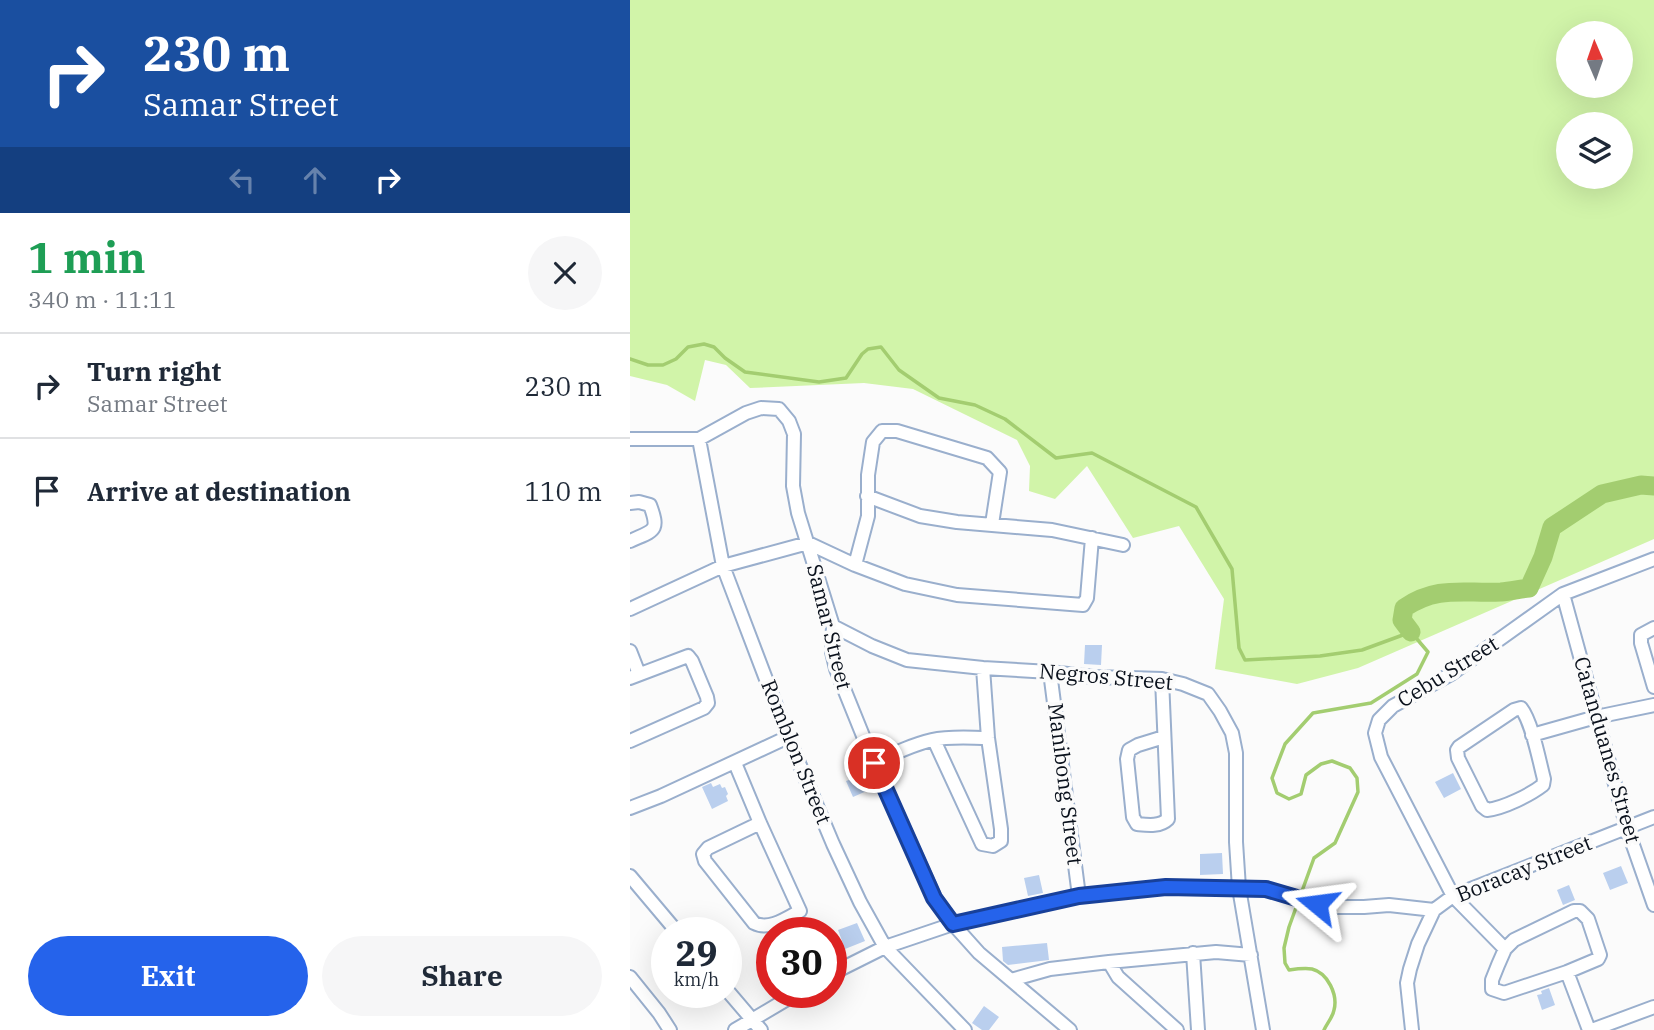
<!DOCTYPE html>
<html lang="en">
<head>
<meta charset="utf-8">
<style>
	:root { --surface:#fff; --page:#f6f6f7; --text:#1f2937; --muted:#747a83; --line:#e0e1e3; --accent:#2563eb }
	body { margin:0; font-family:"IBM Plex Serif",serif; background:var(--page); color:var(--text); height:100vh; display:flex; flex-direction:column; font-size:26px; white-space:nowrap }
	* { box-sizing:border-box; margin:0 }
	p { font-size:23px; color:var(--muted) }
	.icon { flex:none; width:38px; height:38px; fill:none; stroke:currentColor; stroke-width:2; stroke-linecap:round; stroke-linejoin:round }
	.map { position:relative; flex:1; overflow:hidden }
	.sheet { display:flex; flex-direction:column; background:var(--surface); width:630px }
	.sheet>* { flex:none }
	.hud { background:#1a4fa0; color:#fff; overflow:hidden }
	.needle { width:46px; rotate:358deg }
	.buttons { position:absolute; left:926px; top:21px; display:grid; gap:14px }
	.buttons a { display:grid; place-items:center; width:77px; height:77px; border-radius:50%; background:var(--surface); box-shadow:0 7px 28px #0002; font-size:35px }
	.speed { position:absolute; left:21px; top:917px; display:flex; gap:14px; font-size:35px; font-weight:700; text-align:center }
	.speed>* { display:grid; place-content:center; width:91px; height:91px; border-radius:50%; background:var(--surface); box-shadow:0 7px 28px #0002; line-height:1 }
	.speed small { font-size:18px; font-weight:400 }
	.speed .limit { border:10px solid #d22; background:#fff; color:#111 }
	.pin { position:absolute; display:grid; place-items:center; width:60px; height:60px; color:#fff; margin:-30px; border:4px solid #fff; border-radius:50%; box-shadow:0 2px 7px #0007 }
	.me { position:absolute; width:77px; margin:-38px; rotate:286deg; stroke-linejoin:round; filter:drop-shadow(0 0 5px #0008) }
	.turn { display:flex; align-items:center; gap:24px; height:147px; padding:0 28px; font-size:32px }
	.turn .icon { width:91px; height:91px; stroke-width:2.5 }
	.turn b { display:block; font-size:49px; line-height:60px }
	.lanes { display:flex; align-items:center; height:66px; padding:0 28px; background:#0003; justify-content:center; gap:35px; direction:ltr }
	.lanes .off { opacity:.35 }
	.round { display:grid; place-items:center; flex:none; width:74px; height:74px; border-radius:37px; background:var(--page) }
	.head { display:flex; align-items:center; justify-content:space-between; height:119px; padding:0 28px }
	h1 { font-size:42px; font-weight:800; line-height:52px; color:#1e9e55 }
	.primary-button { display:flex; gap:14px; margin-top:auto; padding:14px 28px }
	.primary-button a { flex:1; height:80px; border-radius:42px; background:var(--accent); color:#fff; font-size:28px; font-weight:800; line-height:80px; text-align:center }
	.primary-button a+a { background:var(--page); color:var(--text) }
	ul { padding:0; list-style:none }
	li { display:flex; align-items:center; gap:21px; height:105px; padding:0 28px; border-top:2px solid var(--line) }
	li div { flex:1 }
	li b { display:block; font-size:26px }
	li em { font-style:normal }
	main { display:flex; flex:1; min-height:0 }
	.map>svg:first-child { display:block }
</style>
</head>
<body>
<main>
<section class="sheet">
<div class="hud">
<div class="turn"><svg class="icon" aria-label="right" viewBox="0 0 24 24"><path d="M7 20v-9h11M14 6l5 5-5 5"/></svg><div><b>230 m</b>Samar Street</div></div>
<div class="lanes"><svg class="icon off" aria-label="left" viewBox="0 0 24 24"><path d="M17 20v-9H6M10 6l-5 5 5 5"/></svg><svg class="icon off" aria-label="ahead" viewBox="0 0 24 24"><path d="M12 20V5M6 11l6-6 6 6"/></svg><svg class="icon" aria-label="right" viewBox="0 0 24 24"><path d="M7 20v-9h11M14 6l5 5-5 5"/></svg></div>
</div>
<div class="head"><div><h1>1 min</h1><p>340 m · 11:11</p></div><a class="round"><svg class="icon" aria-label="close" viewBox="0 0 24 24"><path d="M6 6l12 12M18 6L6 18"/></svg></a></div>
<ul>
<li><svg class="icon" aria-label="right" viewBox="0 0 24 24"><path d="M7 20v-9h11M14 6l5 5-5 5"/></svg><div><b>Turn right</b><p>Samar Street</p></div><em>230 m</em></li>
<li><svg class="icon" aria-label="arrive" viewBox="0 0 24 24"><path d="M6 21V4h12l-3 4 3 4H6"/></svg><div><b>Arrive at destination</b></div><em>110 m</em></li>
</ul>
<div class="primary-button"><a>Exit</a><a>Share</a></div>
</section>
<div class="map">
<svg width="1024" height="1030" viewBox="0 0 1024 1030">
	<rect width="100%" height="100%" fill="#fbfbfb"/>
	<path fill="#d1f4a9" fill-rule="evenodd" d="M0,0h1024v539l-296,129 -61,16 -82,-15 9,-70 -45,-73 -46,12 -46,-72 -32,33 -26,-8 1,-25 -13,-26 -104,-51 -49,-6 -114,5 -24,-23 -21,-5 -10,41 -28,-16 -37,-9zM938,33h52v53h-52zM938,124h52v53h-52z"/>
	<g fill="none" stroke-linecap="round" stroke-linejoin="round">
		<path stroke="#a3cd70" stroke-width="3.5" d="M0,359l18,6h15l13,-6 12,-12 16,-3 10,3 11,11 20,14 74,10 27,-4 16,-24 6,-5 13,-2 18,23 40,28 36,7 30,14 51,39 36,-5 104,54 36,62 7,79 6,12 75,-4 42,-6 49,-18 17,20 -11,22 -46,29 -58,10 -28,31 -13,34 5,15 12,6 12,-5 5,-19 15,-11 11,-3 18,7 7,10 1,14 -23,51 -21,15 -25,69 -5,21 1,15 4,7c7,-1 16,-2 23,-1 16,4 26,26 22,41 -1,7 -7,13 -10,20"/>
		<path stroke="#a3cd70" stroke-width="19" d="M781,632l-9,-12 2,-12c34,-23 60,-14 97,-16 10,-1 19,-3 28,-4l14,-31 9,-30 50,-33 39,-9 13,1"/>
	</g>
	<path fill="#bacfee" d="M455,645h17l-1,20 -17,-1z
		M823,773l8,16 -17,9 -9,-16z
		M233,775l6,15 -16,7 -7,-16z
		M81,783l2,4 7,-3 2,4 3,-1 3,7 -2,2 2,5 -16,8 -10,-22z
		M592,853l1,21 -23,1v-21z
		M991,866l7,17 -18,7 -7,-17z
		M409,875l4,18 -15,3 -4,-18z
		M939,885l6,15 -12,5 -6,-15z
		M227,923l8,18 -20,8 -7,-19z
		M417,943l2,17 -41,5 -5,-4 -1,-14z
		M919,988l6,17 -13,5 -5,-15 5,-1 -1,-3z
		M354,1006l15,11 -10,13h-7l-10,-7z"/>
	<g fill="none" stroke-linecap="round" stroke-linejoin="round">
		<defs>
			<path id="minor" d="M0,439h69l47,-26 15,-5 18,1 10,12 5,13 -1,52 5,27 35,113 -1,26 4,17 38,94 61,135 18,26 26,29 91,77
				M69,439l24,127 65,171 45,107 27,58 25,45 80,83
				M237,496l53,20 37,6 95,8 71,15
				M0,503l9,-1 11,3c10,27 4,25 -20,36
				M225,565l13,-49v-41l5,-33 9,-11h15l90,27 13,14 -8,52
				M933,594l64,234 27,77
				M0,609l93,-43 85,-23 47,22 50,19 52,11 126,10 4,-7 5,-60
				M203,626l39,20 35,14 76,8 67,4 44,5 68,2 21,5 25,10 12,17 12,22 4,20v89l3,46 24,142
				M1024,628l-13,7v8l13,44
				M0,651l9,23
				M420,672l29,224
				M0,678l58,-22 4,5 15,36 1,6 -4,5 -74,33
				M532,679l6,140c-8,8 -21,6 -31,5l-4,-7 -6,-58 2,-9 9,-5 26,-8
				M891,708c11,14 18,52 23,71l-1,6c-13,10 -39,23 -56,25l-5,-4 -24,-48 -1,-8 2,-3 55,-37z
				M902,735l64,-18 58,-12
				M304,740l48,104 11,2 8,-5v-12l-13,-91 -5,-70
				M105,763l25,60 40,88c-13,7 -31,20 -46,12l-49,-62 -2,-7 5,-6 52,-25
				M244,763c19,-9 37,-18 58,-23 18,-4 38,-2 56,-2
				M0,808l31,-12 127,-59
				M0,876l48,57
				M944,911h6l8,8 12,36 -2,4 -31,13 -63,21 -12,-4v-9l6,-15 7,-16 9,-9z
				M875,949l-52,-53 -72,-139 -6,-24 4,-13 14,-14 58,-32 112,-80 91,-35
				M563,953l5,77
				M479,962l9,15 59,53
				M937,972l22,58
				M201,974l54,-27 68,-23 126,-28 86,-9 74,1 27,1 51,14 21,4h26l25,-2 45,5
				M0,977l29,36 11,17
				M381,980l39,-11 59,-7 107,-10 35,3
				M96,989l35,41
				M105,1030l64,-38
				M782,1030l-5,-47 3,-14 8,-25 16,-34 19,-14 201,-79
				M962,1030l62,-23"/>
		</defs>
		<use href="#minor" stroke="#9aafcd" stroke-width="16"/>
		<use href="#minor" stroke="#fff" stroke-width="12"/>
	</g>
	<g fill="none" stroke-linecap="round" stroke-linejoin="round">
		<defs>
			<path id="route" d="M244,763l60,135 19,26 126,-28 87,-9 100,2 51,15"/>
		</defs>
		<use href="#route" stroke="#184099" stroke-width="18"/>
		<use href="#route" stroke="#2563eb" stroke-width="12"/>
	</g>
	<g text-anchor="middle" stroke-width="7" stroke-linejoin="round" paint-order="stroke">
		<g font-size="21" fill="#0a111c" stroke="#fbfbfb">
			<text transform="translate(199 627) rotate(76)" y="7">Samar Street</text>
			<text transform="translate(818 672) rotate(-32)" y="7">Cebu Street</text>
			<text transform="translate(476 677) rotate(5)" y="7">Negros Street</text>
			<text transform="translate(977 750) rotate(74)" y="7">Catanduanes Street</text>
			<text transform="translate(166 752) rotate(68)" y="7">Romblon Street</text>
			<text transform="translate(435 784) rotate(83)" y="7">Manibong Street</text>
			<text transform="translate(894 869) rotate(-22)" y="7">Boracay Street</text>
		</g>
	</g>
</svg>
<div class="buttons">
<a><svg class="needle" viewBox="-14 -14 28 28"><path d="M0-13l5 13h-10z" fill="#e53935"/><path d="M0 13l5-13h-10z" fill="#747a83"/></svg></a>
<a><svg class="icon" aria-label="layers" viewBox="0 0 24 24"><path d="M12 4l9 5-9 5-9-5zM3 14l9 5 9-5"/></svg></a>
</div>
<div class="speed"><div>29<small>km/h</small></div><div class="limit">30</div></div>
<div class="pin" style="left:244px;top:763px;background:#d93025"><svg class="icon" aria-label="arrive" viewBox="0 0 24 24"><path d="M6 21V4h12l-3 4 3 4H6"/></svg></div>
<svg class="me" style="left:687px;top:904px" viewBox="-20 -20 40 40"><path d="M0-17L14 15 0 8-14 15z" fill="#2563eb" stroke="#fff" stroke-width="4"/></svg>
</div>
</main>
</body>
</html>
